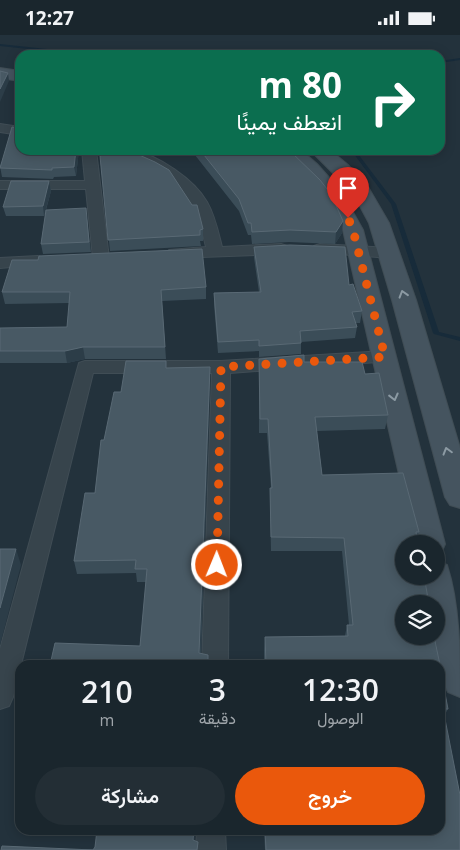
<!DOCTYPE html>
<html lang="ar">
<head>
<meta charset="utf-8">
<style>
	:root { --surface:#1a262d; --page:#232e35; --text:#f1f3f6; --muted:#9fa5aa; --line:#384349; --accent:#ea580c }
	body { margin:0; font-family:"Open Sans",Vazirmatn,sans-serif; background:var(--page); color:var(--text); direction:rtl; height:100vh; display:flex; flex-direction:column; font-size:19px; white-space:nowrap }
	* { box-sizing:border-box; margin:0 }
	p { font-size:16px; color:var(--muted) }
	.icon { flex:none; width:28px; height:28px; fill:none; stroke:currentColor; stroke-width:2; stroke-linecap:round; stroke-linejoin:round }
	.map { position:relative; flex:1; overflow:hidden; direction:ltr }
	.details { position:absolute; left:15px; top:625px; width:430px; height:175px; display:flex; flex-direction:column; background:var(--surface); border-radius:15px; box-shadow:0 2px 12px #0003,0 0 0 1px var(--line); direction:rtl }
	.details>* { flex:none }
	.banner { position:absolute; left:15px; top:15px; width:430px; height:105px; border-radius:15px; box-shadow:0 2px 12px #0003,0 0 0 1px var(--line); direction:rtl; background:#0b6e4f; color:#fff; overflow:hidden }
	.fabs { position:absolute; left:395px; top:500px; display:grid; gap:10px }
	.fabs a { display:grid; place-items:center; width:50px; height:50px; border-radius:50%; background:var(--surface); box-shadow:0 2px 12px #0003,0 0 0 1px var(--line); font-size:25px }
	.pin { position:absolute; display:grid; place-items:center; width:42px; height:42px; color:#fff; margin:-51px -21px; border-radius:50% 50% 50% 0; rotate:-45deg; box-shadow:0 0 5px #0007 }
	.pin .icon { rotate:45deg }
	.me { position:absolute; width:55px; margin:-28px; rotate:1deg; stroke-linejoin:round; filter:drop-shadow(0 0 4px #0008) }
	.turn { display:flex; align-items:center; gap:18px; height:105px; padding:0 20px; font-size:22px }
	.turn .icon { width:65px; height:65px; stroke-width:2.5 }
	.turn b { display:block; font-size:35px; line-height:42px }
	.eta { display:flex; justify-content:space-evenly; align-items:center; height:85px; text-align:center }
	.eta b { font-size:30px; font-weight:600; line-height:35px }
	.primary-button { display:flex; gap:10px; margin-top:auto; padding:10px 20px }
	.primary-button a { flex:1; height:58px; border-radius:30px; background:var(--accent); color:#fff; font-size:20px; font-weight:600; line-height:58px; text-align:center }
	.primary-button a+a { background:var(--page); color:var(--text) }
	.status { display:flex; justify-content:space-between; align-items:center; height:35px; padding:0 25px; background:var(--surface); direction:ltr }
	.status svg { height:14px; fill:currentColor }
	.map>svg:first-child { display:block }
</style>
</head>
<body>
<div class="status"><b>12:27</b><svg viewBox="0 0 49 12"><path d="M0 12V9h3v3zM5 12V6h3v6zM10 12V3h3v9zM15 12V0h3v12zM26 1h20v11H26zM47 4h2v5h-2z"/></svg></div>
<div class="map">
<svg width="460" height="815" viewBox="0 0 460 815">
	<rect width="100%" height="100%" fill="#23323c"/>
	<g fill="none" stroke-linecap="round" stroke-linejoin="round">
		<path fill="#172b3a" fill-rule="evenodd" d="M0,9l94,10 2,1h-13l-83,-9z
			M460,23v2l-20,3v-2z
			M351,115h4l41,54 43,128 21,5v4l-26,-7 -1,-1 -42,-129z"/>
		<defs>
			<path id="street" d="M0,89l20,3v8l-20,-3z
				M82,115h14l13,108 -2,3h-12l-2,-3 -7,-69h-86v-8h85z
				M112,115c6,0 14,-1 20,0 26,5 62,29 75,52 8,14 11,29 15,45l59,-3 6,2 2,3 -2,3 -6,2 -106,4 -6,-2 -2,-3 2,-3 37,-3c-13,-62 -35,-73 -92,-94z
				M320,209l70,4 6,2 2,3 -2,3 -6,2 -76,-6 -2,-3 2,-3z
				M38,221l6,2 2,3 -2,3 -44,4v-10z
				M385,316l6,2 3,4 -3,4 -161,12 -2,292h-26l10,-292h-119l-80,324 -4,9 -9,3v-60l79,-286 6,-2h136z
				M197,795h28l1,20h-30z"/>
			<path id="secondary" d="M0,33l20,3v10l-20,-3z
				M280,115h21l16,14 24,27 22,39 82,314 -4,9 -5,1v-10h-21l-72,-314 -12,-25 -11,-15z
				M310,115h20l18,15 20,22 21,36 27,77 44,148v60l-10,-3 -5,-8 -53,-197 -23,-77 -16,-30z
				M436,526l11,4c13,40 13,89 13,132l-12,-5 -5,-11 -10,-45h3v-32h-10l-5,-28h15z"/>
		</defs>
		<use href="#street" stroke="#404d55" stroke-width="2"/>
		<use href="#secondary" stroke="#404d55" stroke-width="2"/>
		<use href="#street" fill="#37444c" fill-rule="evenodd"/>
		<use href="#secondary" fill="#45545f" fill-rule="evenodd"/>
	</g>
	<path fill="#3b4d58" d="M20,68v22h-2l-2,-9z
		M18,93l2,22h59l-3,26 -22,1 -1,2 -51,-2 -2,-11z
		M191,115h98l53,83 -7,11 -46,-2 -37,2 -1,-9h-3l-9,-24z
		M100,121l103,73v12h-3l1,5 -91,5z
		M49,146l2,10 -5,19 41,8 4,34 -48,2 -2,-10 5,-33 -2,5h-38l-3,-9z
		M254,212l95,38 13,26 -2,12h-4l1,4 -2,11 -54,4v12l-42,3v-6l-41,2 -4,-48v-12l45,-1 -5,-34z
		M206,252v12l-44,2 4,58h-81l-18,4h-67v-35l67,-1 2,-24 -64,1 -3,-12z
		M259,324l45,3 61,12 23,41 -3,14 -68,2 5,44 97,57 -2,6 23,127h-176v-15l1,-13 80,-1 2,-11h2l-7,-74h-71l-1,-49 1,-14 -4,-55h-8z
		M210,332v14l-9,272 -61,-7 6,-64h-9l-1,-9 -59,1 -3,-13 21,-68 9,-53 17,-48 45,-24z
		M440,632l8,42 -4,7 16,134h-195l-1,-20h176z"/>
	<path fill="#2c3d48" d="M8,38l1,8 -9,21v-13z
		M76,115h3l-3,26 -2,-9z
		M49,146l2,10 -7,25 -1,-10z
		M343,186l-1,12 -7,11 1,-12z
		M83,312l2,12 -18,4 -2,-12z
		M210,332v14l-10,284 -1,-12z
		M16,514l5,16 -21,80v-37z
		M194,795h1l-1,20 -1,-10z"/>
	<path fill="#485964" stroke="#596974" d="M0,36l8,2 -8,16z
		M20,68v21v-7l-4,-1z
		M20,91v24h56l-2,17 -22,1v2l-52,-2 12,-41 6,1z
		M121,115h7l27,12 14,8 23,35h5l6,24 -3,1v5l-92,5 -8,-84z
		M200,115h89l31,30 11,14 12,27 -7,11 -46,-2 -38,2 -1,-9h-3l-9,-24z
		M11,146h38l-6,25 -40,1z
		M86,173l3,34 -48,2 5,-34z
		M290,210l55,2 4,38 4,-1 9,27 -10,1 5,15 -57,4 1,12 -42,3v-6l-41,2 -4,-49 47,-1 -7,-45z
		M202,214l4,38 -45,3 4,57h-82l-18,4h-65v-23l67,-1 3,-35h-68l10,-32h26l1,-4z
		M304,320v7h58l3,12 14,-1 9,42 -73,2 7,58 81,-2 16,59h-3l2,12h-14v32h20l5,28h-25v32h30l6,29h-174l-1,-28 83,-1 -1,-11h6l-9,-87 -73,-1 -1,-49h2l-4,-69h-8l-1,-60z
		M126,326h40v7l44,-1 -11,286 9,2v10h-158l5,-22 85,3 7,-77h-12l1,-9 -62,1 11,-68h10l6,-53h3l10,-48h7z
		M0,514h16l-16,59z
		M440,632l8,42h-5l17,86v55h-194l-1,-20h175z
		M97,795h97l-1,10 5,2 -1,8h-196l1,-4 91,4 2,-3z"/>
	<defs><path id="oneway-chevron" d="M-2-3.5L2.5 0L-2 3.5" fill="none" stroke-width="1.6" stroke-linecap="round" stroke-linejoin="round" transform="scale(1.25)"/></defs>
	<g stroke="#8c9aa3">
		<use href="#oneway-chevron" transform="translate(403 259) rotate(-107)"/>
		<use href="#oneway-chevron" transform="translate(394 362) rotate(76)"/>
		<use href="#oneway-chevron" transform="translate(447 416) rotate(-106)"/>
	</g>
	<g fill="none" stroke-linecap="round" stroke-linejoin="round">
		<path stroke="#ea580c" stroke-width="9" stroke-dasharray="0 16.2" d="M217,530l4,-198 164,-10 -32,-127 -5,-12"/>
	</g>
</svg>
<div class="fabs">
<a><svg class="icon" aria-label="search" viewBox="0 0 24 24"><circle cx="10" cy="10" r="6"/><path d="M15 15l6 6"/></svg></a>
<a><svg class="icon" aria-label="layers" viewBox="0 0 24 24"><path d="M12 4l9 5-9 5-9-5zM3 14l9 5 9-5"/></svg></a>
</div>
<div class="pin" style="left:348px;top:183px;background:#d93025"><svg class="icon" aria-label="arrive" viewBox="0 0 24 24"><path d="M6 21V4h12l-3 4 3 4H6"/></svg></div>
<svg class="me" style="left:217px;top:530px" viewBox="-20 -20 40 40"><circle r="17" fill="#ea580c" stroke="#fff" stroke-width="3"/><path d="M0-11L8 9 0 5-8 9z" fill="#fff"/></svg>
<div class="banner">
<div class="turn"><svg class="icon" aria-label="right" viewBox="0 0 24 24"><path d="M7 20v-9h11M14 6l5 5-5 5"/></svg><div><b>80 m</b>انعطف يمينًا</div></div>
</div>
<section class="details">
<div class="eta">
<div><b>12:30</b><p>الوصول</p></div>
<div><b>3</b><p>دقيقة</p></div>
<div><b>210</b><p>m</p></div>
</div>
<div class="primary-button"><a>خروج</a><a>مشاركة</a></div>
</section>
</div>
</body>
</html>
